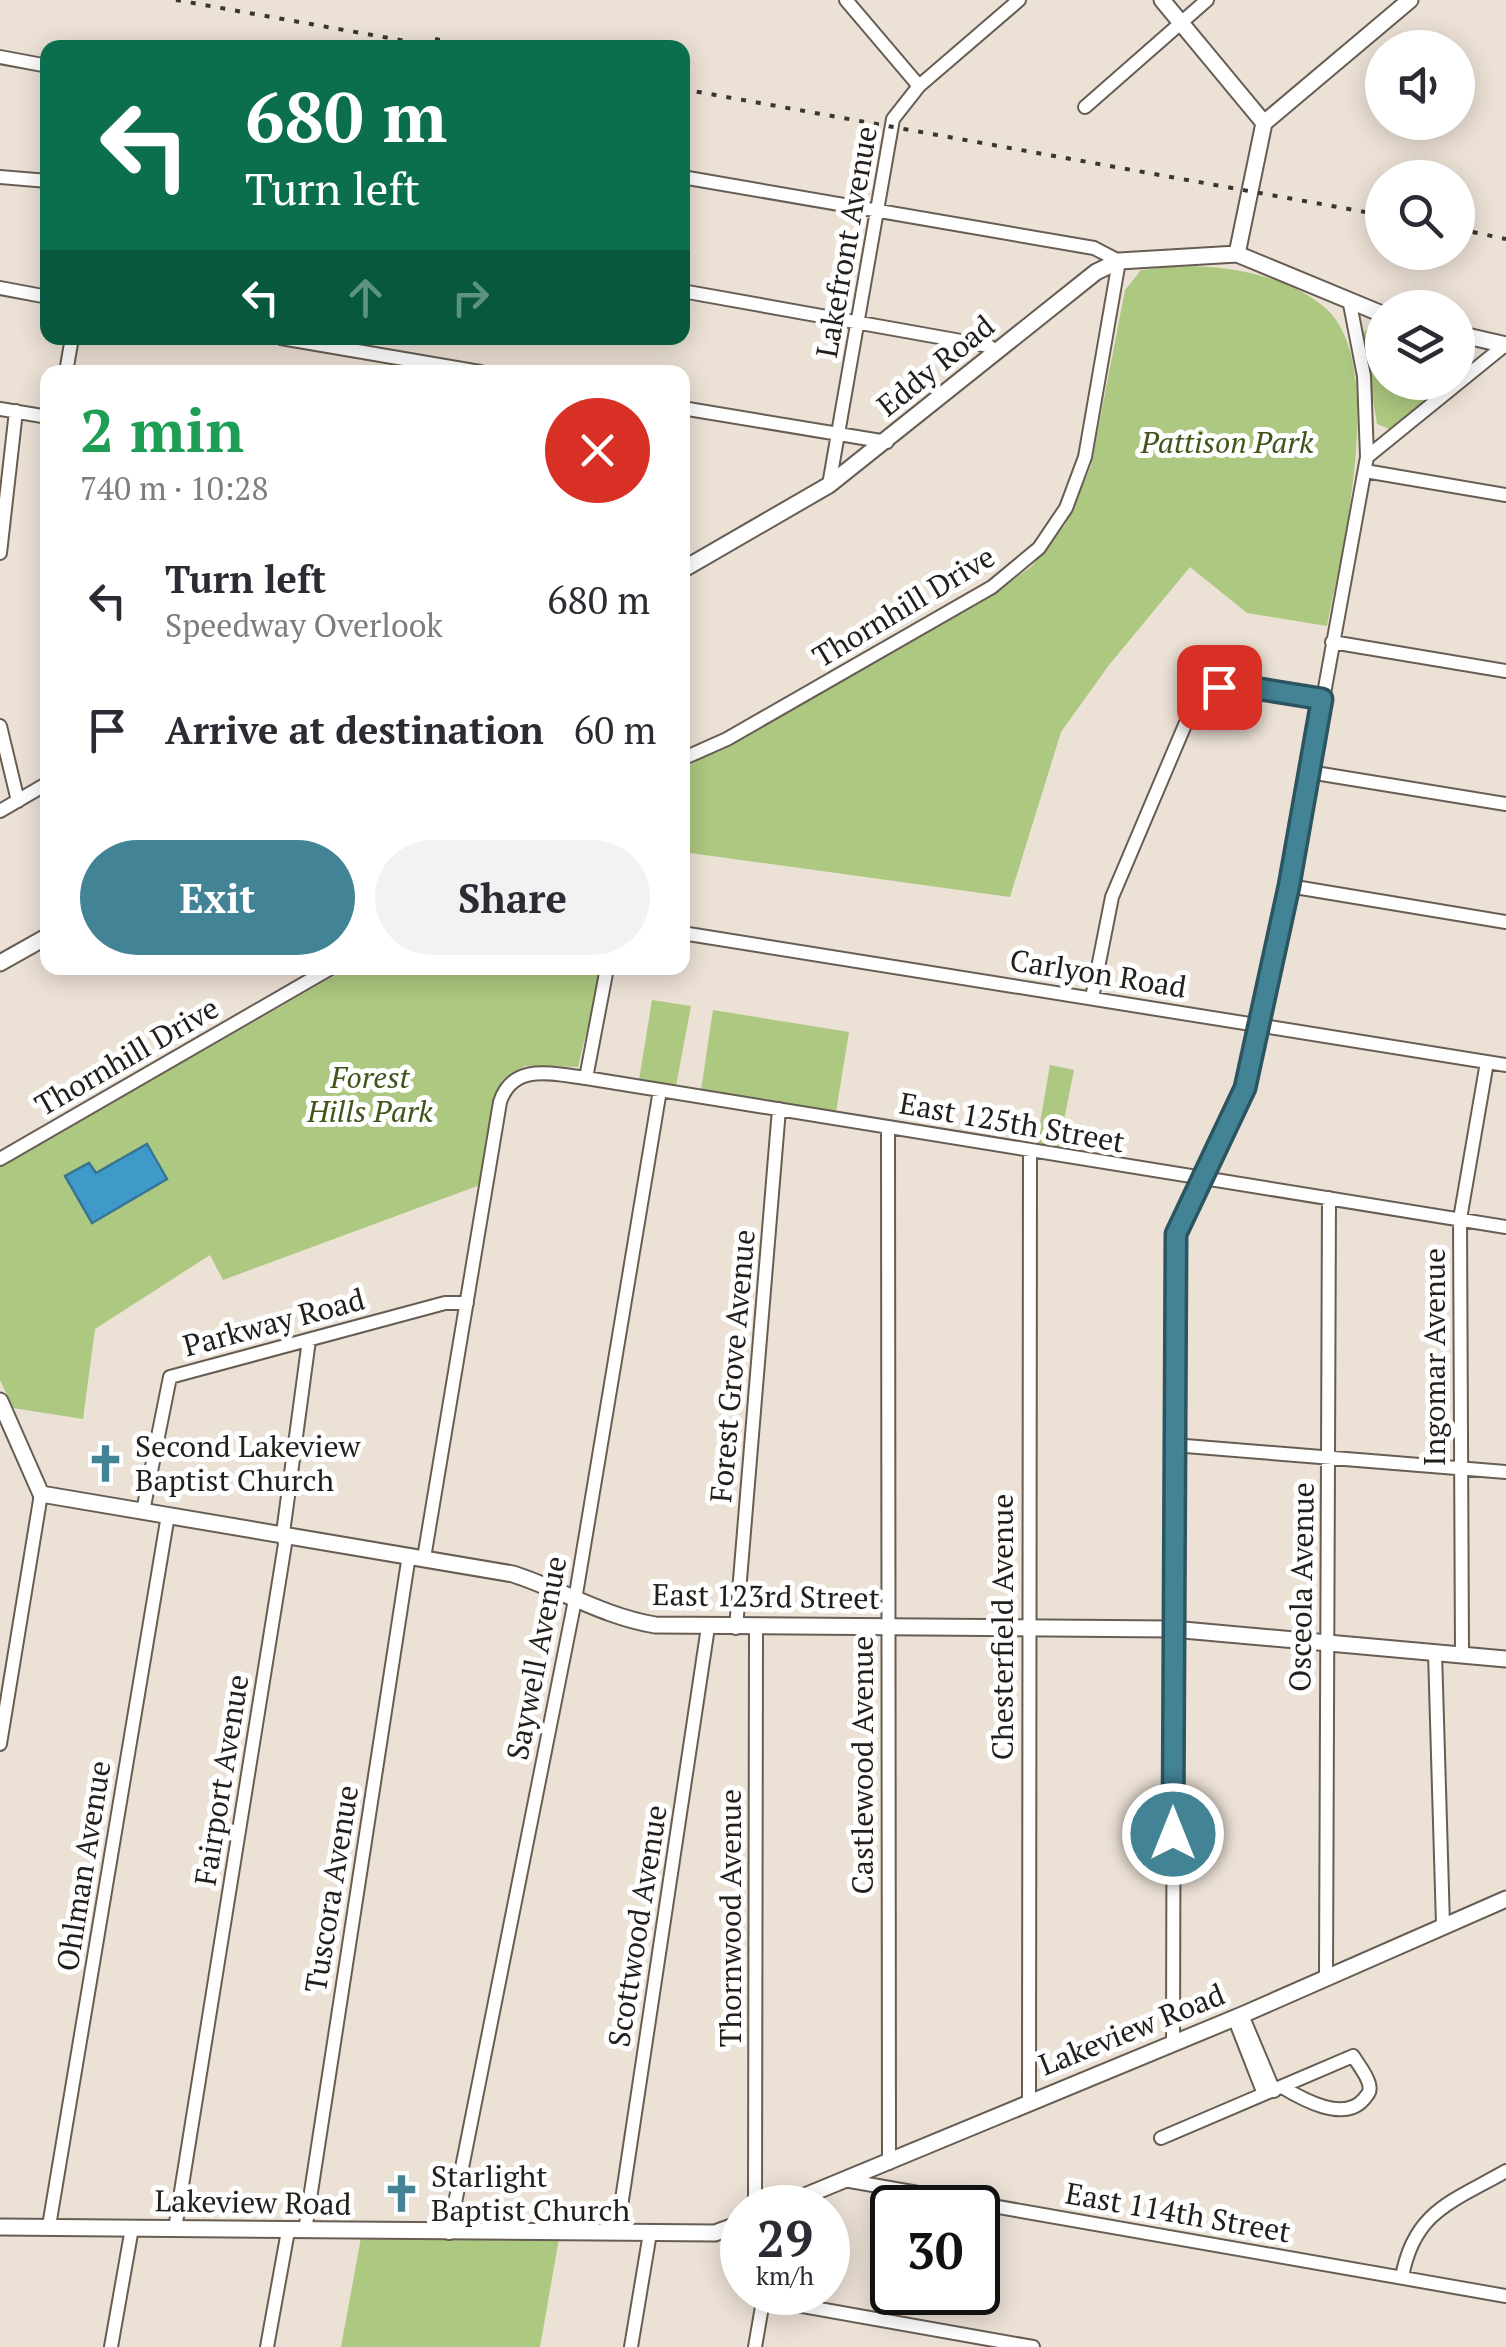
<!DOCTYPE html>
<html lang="en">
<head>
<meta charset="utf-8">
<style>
	:root { --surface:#fff; --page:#f2f2f3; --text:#2b2b33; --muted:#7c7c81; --accent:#438396 }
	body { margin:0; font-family:"PT Serif",serif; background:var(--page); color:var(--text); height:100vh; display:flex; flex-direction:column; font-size:38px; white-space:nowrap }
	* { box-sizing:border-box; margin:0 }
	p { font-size:32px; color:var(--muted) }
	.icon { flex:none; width:55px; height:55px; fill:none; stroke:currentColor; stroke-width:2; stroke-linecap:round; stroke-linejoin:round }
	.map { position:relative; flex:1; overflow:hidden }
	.details { position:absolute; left:40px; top:365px; width:650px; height:610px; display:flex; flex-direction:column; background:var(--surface); border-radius:20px; box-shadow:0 5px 25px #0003 }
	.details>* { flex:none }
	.banner { position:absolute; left:40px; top:40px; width:650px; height:305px; border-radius:20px; box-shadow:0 5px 25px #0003; background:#0b6e4f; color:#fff; overflow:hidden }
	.tools { position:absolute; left:1365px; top:30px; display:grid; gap:20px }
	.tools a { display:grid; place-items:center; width:110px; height:110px; border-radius:50%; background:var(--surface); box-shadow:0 5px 25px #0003; font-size:50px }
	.speed { position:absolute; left:720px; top:2185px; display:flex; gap:20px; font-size:50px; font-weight:700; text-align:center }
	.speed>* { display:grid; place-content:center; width:130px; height:130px; border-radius:50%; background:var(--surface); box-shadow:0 5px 25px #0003; line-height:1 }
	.speed small { font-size:25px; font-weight:400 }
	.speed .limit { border:5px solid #111; border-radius:15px; background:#fff; color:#111 }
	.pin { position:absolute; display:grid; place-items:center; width:85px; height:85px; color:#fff; margin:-42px; border-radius:20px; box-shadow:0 5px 15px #0006 }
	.me { position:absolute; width:110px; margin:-55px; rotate:0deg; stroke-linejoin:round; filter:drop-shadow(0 0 8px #0008) }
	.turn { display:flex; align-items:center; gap:35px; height:210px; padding:0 40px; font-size:45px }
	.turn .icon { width:130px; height:130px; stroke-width:2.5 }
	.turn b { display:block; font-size:70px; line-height:85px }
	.lanes { display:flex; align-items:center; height:95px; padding:0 40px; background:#0003; justify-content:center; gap:50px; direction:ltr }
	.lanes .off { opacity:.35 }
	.round { display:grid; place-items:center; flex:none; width:105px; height:105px; border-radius:52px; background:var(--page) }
	.overview { display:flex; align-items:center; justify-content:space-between; height:170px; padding:0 40px }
	h1 { font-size:60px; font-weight:600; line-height:75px; color:#1e9e55 }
	.primary-button { display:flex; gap:20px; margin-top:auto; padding:20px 40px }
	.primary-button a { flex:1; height:115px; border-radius:60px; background:var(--accent); color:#fff; font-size:40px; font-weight:600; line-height:115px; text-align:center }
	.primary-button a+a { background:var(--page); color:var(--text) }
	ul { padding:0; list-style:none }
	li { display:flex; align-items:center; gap:30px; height:130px; padding:0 40px }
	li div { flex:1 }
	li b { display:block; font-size:38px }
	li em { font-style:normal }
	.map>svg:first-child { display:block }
</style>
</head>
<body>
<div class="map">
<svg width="1506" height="2347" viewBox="0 0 1506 2347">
	<rect width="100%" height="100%" fill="#ece1d5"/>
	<path fill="#adc880" d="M1177,266c49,-1 107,8 146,40 67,53 18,248 4,320l-80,-13 -57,-46 -81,98 -48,67 -51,165 -327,-45v-83l292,-163 56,-39 34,-42 26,-59 34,-176 16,-20z
		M1373,324l9,3v55l67,1 -60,46 -12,-5 -15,-90z
		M348,968h254l-24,99 -53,-1 -23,14 -22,105 -257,95 -13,-25 -115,74 -12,90 -70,-11 -13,-28v-213z
		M652,1000l39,6 -15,80 -37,-6z
		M713,1010l136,22 -13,80 -135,-22z
		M1050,1065l24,5 -16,80 -22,-4z
		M362,2232l198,1 -20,114h-199z"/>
	<path fill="#409ac9" stroke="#377595" stroke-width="2.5" d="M147,1144l20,35 -75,44 -27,-47 24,-13 7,10z"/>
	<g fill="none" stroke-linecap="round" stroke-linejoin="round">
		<defs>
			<path id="minor" d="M846,0l73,86
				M0,57l48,9
				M1085,107l122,-107
				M0,177l48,4
				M682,177l412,71 25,13 -34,196 -19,51 -27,40 -47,39 -265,152 -45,20
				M0,288l48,9
				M682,291l307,55 7,6
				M281,338l199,34
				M66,372l6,-34
				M682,408l205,34
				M0,409l48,8
				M1367,457l138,-112
				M1365,471l141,24
				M829,485l64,-366 26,-33 100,-86
				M0,553l16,-142
				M1332,642l174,29
				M0,726l18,75
				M1309,772l197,32
				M0,811l48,-28
				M1289,886l217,36
				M682,933l824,132
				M1092,998l20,-101 81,-191 26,-19h29l74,12
				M586,1078l21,-110
				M888,1127l1,1036
				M0,1159l331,-191
				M1173,1445l333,27
				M143,1511l27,-134 275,-74h22
				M424,1558l76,-456c13,-40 53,-28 86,-24l920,149
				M736,1628l43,-519
				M1435,1652l8,273
				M1462,1654l-2,-435 27,-157
				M0,1744l41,-250
				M1326,1976l3,-778
				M1242,2015l32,76
				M1237,2025l27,69
				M1173,2043l2,-809 70,-145 44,-203 78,-429 -3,-81 -14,-72
				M1029,2103l1,-952
				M1161,2138l192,-82c5,8 14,19 16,28 2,8 -1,10 -5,15 -20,24 -62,0 -82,-12
				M844,2180l662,116
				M755,2208l1,-580
				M49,2226l119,-711
				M175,2229l110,-685 -2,-11 26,-193
				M305,2231l104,-676
				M449,2233l126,-633 85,-510
				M617,2233l91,-606
				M1402,2277c12,-66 50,-75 104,-106
				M763,2299l270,48
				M111,2347l21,-119
				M267,2347l21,-116
				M631,2347l19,-114
				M755,2347l9,-52"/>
			<path id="tertiary" d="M1162,0l102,123 -27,131 145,60
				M1264,123l146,-123
				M1458,334l48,11
				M682,570l147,-85 267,-213 23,-11 118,-7
				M0,963l48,-27
				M0,1401l41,93 472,80c49,16 90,42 142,51l517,4 334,30
				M776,2208l466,-193 264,-116
				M0,2227l715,6 27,-10"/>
		</defs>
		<use href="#minor" stroke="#675d53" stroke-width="16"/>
		<use href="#tertiary" stroke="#675d53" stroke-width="19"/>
		<use href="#minor" stroke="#fff" stroke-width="12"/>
		<use href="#tertiary" stroke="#fff" stroke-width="15"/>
		<path stroke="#3a3530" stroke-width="4" stroke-dasharray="5 10" stroke-linecap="butt" d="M176,0l269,48
			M435,39l46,9
			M682,89l700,126
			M1458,229l48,10"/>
	</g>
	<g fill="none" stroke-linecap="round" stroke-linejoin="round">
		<defs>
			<path id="route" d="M1173,1834l3,-600 69,-146 44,-202 33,-187 -74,-12h-29"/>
		</defs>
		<use href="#route" stroke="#2c5562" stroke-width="25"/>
		<use href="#route" stroke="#438396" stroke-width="18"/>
	</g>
	<defs>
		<symbol id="church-bare" viewBox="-9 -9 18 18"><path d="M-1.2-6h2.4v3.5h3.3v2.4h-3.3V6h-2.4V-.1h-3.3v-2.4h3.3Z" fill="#438396" stroke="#fff" stroke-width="2.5" paint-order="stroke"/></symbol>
	</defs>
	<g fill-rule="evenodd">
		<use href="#church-bare" x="78" y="1436" width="55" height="55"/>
		<use href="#church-bare" x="374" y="2166" width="55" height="55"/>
	</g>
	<g text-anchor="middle" stroke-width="10" stroke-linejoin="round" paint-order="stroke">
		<g font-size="30" fill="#231f1b" stroke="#fff">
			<text transform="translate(847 242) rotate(-80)" y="10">Lakefront Avenue</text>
			<text transform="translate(936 366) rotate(-39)" y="10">Eddy Road</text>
			<text transform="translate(904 607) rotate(-31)" y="10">Thornhill Drive</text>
			<text transform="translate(1098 974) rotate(9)" y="10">Carlyon Road</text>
			<text transform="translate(127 1057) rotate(-30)" y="10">Thornhill Drive</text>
			<text transform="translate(1012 1123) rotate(10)" y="10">East 125th Street</text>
			<text transform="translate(274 1323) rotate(-15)" y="10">Parkway Road</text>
			<text transform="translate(1435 1357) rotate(-90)" y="10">Ingomar Avenue</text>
			<text transform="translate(733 1366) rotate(-85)" y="10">Forest Grove Avenue</text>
			<text transform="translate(1302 1587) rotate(-89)" y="10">Osceola Avenue</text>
			<text transform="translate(766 1597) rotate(1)" y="10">East 123rd Street</text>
			<text transform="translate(1003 1627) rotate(-90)" y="10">Chesterfield Avenue</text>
			<text transform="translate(537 1658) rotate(-79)" y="10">Saywell Avenue</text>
			<text transform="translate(863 1765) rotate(-90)" y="10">Castlewood Avenue</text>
			<text transform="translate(222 1780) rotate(-81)" y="10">Fairport Avenue</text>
			<text transform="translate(84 1866) rotate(-81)" y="10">Ohlman Avenue</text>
			<text transform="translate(332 1889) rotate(-81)" y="10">Tuscora Avenue</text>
			<text transform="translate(731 1918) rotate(-90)" y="10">Thornwood Avenue</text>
			<text transform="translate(638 1926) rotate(-81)" y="10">Scottwood Avenue</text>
			<text transform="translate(1132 2030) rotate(-22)" y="10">Lakeview Road</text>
			<text transform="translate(253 2203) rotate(1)" y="10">Lakeview Road</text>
			<text transform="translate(1178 2213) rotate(10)" y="10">East 114th Street</text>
		</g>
		<g font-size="30" font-style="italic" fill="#42551c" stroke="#fff">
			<text x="1227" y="453">Pattison Park</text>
			<text x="370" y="1088">Forest<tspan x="370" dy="34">Hills Park</tspan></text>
		</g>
		<g font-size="30" fill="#231f1b" stroke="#fff" text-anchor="start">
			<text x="135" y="1457">Second Lakeview<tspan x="135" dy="34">Baptist Church</tspan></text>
			<text x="431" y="2187">Starlight<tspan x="431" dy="34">Baptist Church</tspan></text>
		</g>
	</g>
</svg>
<div class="tools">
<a><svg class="icon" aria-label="sound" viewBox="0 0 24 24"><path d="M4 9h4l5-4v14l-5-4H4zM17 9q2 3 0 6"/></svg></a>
<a><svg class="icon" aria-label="search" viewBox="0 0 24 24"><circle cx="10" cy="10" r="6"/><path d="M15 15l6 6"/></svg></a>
<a><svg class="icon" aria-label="layers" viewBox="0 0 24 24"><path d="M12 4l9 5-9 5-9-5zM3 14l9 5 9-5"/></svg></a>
</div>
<div class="speed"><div>29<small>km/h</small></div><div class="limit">30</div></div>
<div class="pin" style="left:1219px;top:687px;background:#d93025"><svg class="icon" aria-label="arrive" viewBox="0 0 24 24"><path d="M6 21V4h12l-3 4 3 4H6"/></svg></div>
<svg class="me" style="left:1173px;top:1834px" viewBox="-20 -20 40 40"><circle r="17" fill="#438396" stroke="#fff" stroke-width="3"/><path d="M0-11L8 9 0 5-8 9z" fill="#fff"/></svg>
<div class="banner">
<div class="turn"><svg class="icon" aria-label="left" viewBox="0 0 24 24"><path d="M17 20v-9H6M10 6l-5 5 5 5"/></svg><div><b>680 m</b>Turn left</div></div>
<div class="lanes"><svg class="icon" aria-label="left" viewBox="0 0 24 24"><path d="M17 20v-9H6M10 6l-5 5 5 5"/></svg><svg class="icon off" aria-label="ahead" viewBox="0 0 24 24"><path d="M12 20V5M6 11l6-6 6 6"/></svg><svg class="icon off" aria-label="right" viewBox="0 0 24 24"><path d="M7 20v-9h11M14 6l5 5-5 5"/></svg></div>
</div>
<section class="details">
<div class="overview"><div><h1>2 min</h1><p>740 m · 10:28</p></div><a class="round" style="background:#d93025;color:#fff"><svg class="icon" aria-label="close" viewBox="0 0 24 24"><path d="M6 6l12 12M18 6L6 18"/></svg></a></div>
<ul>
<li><svg class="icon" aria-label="left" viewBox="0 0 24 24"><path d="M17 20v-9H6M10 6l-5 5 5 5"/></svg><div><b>Turn left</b><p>Speedway Overlook</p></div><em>680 m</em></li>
<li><svg class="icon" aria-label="arrive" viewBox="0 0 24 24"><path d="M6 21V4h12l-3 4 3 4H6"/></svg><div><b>Arrive at destination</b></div><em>60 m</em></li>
</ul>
<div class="primary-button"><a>Exit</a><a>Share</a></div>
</section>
</div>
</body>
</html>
